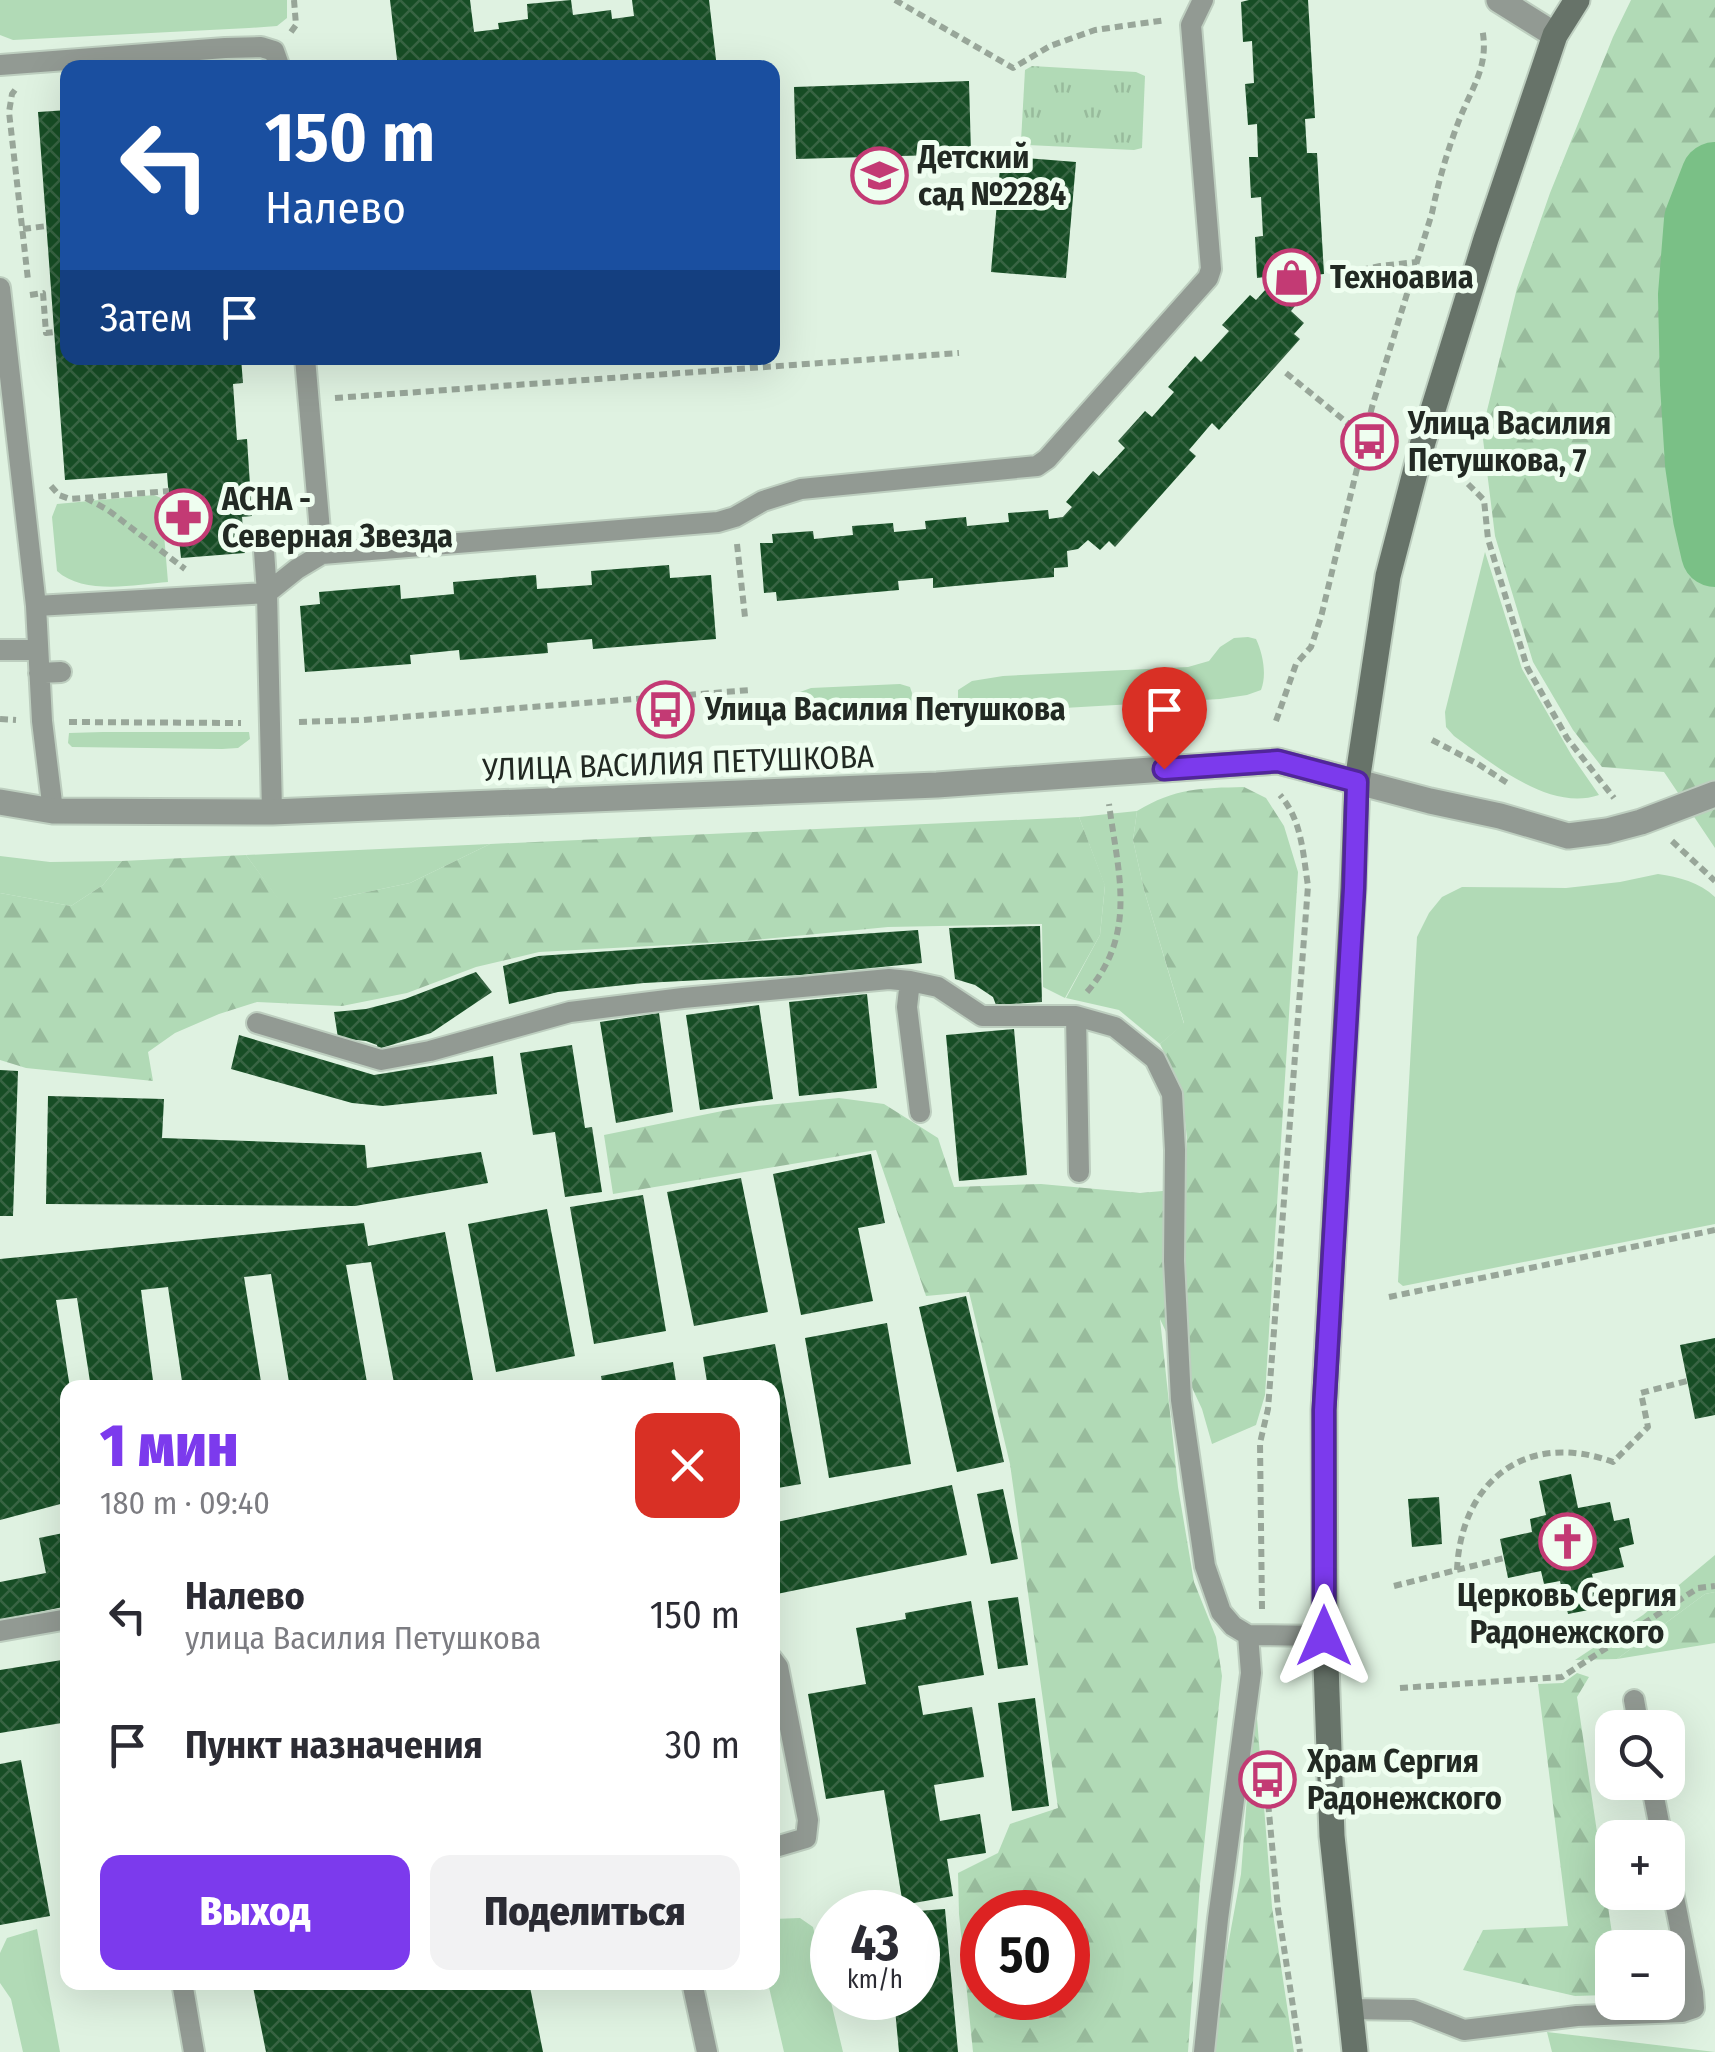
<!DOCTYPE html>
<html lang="ru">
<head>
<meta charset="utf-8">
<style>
	:root { --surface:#fff; --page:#f2f2f3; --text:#2b2b33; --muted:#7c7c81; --accent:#7c3aed }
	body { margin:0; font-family:"Fira Sans Condensed",sans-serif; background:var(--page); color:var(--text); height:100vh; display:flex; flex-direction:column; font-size:38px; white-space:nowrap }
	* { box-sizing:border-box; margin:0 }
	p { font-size:32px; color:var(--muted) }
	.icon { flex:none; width:55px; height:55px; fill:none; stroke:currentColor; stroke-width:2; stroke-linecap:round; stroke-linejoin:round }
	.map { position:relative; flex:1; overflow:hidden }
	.sheet { position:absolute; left:60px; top:1380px; width:720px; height:610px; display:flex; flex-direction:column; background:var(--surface); border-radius:20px; box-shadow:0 10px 40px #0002 }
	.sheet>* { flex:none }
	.banner { position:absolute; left:60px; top:60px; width:720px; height:305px; border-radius:20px; box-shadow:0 10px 40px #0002; background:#1a4fa0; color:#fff; overflow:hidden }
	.tools { position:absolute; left:1595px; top:1710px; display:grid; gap:20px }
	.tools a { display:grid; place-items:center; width:90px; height:90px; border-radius:20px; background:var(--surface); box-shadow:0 10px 40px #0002; font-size:50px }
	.speed { position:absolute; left:810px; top:1890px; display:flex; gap:20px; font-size:50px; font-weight:700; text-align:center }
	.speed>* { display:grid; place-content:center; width:130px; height:130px; border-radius:50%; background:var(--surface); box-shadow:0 10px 40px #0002; line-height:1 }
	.speed small { font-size:25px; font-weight:400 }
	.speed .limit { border:15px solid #d22; background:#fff; color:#111 }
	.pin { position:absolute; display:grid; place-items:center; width:85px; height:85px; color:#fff; margin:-102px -42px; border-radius:50% 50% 50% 0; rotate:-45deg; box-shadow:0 0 10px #0007 }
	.pin .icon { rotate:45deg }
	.me { position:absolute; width:110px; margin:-55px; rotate:0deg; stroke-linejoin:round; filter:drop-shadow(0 0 8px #0008) }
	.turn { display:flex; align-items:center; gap:35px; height:210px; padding:0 40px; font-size:45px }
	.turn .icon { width:130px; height:130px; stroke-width:2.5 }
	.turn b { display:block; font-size:70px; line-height:85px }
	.then { display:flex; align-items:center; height:95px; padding:0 40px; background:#0003; gap:20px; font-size:38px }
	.round { display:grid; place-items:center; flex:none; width:105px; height:105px; border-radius:20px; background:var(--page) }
	.summary { display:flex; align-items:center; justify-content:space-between; height:170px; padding:0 40px }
	h1 { font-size:60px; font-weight:800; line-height:75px; color:var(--accent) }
	.button { display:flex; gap:20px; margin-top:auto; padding:20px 40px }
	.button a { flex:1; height:115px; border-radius:20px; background:var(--accent); color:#fff; font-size:40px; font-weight:800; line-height:115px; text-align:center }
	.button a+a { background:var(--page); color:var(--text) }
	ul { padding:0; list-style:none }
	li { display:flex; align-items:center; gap:30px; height:130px; padding:0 40px }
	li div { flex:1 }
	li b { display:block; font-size:38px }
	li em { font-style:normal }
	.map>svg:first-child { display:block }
</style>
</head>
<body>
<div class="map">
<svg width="1715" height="2052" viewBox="0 0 1715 2052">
	<defs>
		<pattern id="forest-firs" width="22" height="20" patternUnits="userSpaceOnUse" patternTransform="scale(2.5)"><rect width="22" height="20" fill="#b1dab6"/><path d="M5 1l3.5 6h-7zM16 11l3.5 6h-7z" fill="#98bb9c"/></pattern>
		<pattern id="park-tufts" width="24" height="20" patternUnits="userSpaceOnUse" patternTransform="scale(2.5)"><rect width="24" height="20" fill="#b1dab6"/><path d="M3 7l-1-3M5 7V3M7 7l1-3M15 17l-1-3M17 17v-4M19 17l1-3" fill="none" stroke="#98bb9c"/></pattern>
		<pattern id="building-cross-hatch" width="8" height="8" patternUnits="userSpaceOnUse" patternTransform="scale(2.5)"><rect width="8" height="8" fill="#174d25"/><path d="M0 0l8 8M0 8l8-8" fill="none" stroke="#386443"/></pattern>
	</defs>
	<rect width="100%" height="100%" fill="#dff2e1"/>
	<path fill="#b1dab6" d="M0,0h287v18l-10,8 -28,2 -236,12 -13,-5z
		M154,495l7,3 7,84c-33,3 -85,13 -111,-11l-5,-54 5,-13z
		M1485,552l37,117 50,87 27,39c-50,17 -107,-32 -145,-59l-8,-9 -1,-15z
		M1248,637l8,2c7,15 11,36 5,51l-14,5 -27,4 -242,14 -12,-2 -8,-8v-13l14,-9 31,-5 185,-9 21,-6 11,-14 14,-9z
		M900,684l10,3 2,6 -1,15 -6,4 -100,4 -6,-4 -3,-10 4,-10 11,-4z
		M103,732h146l1,7 -12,9 -16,1 -150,-2 -4,-4 1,-10z
		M1137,811l-4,29 11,50 40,134 -24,20 -41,-34 -53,-12 34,-63 5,-49 -26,-69z
		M490,844l-80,39 -77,16h-55l-32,-44z
		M0,856l50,6 72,-1 -19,24 -32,21 -71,-13z
		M1658,874c21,3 41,8 57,23v327l-312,62 -5,-4 19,-345 12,-24 13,-16 20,-10 104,1 54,-6z
		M1715,1555v37l-10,2 -88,65 -42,1 68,-45z
		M800,1918l13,9 30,125h-59l-16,-69 4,-1 1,-63z
		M37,1929l23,123h-37l-12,-53 -11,-16v-30l7,-15z
		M1547,2032l168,20h-163z"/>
	<path fill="url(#forest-firs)" fill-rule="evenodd" d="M1631,0h84v848l-51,-76 -62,-5 -29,-37 -40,-68 -38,-126 -13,-105 35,-143 33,-95 63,-156z
		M1244,787l22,11 18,28 14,46 -33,523 -9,30 -44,19 -10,-35 -42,-90 18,168 16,95 22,55 6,39 -22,208 -12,168h-215l-14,-138 -1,-41 40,-20 12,-29 48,-16 -48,-344 -41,-172 -43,4 -50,-146 -263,44 -9,-59 133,-27 102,-10 45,6 54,34 16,49 87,-3 99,9 45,-4 2,-51 -6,-51 -21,-43 24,-21 -40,-133 -11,-50 4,-29c38,-23 64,-23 107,-24zM982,1912h86v86h-86z
		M1079,817l26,68 -5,50 -35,63 -22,-11 -1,-63 -154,3 -144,14 -205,11 -63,15 -69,26 -65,13 -85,-4 -38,12 -44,19 -27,19 5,29 -127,-13 -26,-8v-167l71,13 32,-21 19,-24 124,-6 32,43 55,1 77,-16 80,-39z
		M1715,1592v51l-98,16 88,-65z
		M1577,1673l12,4 -12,20 37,250 -2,1v43l-5,4 -32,1 -112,-26 20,-40 85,-4 -30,-242 25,-1z
		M1255,1693l17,214 22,145h-80l1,-35 26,-143z"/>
	<path fill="url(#park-tufts)" d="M1032,66l104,6 9,4 -3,72 -8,2 -107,-5 -6,-4 4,-71z"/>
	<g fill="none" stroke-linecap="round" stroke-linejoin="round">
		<path stroke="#7ac086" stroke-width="68" d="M1715,176l-17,44 -6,75 2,89 5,80 8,54 8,35"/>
	</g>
	<path fill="url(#building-cross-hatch)" d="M390,0h80l4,32 25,-3 -1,-6 30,-4 -1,-15 44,-4 2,15 38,-5 1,9 22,-3 -2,-16h77l8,68h-78v-6l-26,3v3h-215z
		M1249,0h59l7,118 -10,1 2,34h10l7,121 -9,1 1,13 -16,1 -1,12 -8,10 13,12 -10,11 6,5 -81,91 -7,-7 -23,27 7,6 -81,91 -6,-6 -9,9 -12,-10 -10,9 -11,2 1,16 -14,1v9l-121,11v-10l-35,3 1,9 -122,11 -1,-9 -12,1 -4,-50h13l-1,-9 41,-3 1,8 19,-2 20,-2 -1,-9 41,-3 1,9 32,-3 -1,-8 41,-4 1,9 42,-4 -1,-9 40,-3 1,9 14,-2 9,-10 -6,-5 27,-31 6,5 26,-28 -7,-7 27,-30 7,6 22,-25 -6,-5 27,-31 6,6 28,-31 -7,-6 28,-30 6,5 10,-11 -1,-12 -8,1 -2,-41 8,-1 -2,-39 -10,1 -2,-41h9l-1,-33 -9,1 -3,-41 9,-1 -2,-42 -9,1 -2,-40z
		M969,81l2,73 -175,5 -2,-72z
		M68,110v248h173l2,25 -10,1 4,56 10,-1 5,77 -10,1 3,36 -64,5 -2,-19h-7l-5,-66 -102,7 -27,-368z
		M1001,156l75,6 -10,116 -75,-6z
		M669,565l1,13 41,-3 5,64 -123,10 -1,-10 -45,4 1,10 -88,7 -1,-10 -49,5 1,9 -106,8 -5,-66 20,-2 -1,-12 81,-7 1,14 53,-5 -1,-12 83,-7 1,14 55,-4 -1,-14z
		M1040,926l2,76 -46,3 -3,-8 -18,-12 -20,-6 -6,-51z
		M918,930l4,33 -122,12 -156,8 -86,9 -49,12 -6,-38 35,-10z
		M476,972l16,20 -61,41 -53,16 -1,-4 -11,-4 -28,-3 -4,-26 32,-3 39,-10z
		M867,994l10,94 -78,8 -10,-94z
		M759,1005l14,94 -73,11 -14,-95z
		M659,1013l14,99 -57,11 -16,-101z
		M1014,1029l13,146 -68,6 -13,-146z
		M239,1035l135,40 119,-19 4,38 -114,12 -31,-3 -121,-34z
		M572,1045l13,83 7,-1 10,65 -37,5 -10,-65 -22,3 -13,-82z
		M0,1070l18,1 -5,145h-13z
		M48,1096l116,3 -2,39 203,7 2,23 114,-16 7,31 -133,23 -309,-2z
		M871,1154l14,69 -27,5 15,73 -72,14 -28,-141z
		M741,1178l27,134 -74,14 -27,-134z
		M643,1195l23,136 -72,13 -24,-137z
		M547,1209l28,147 -79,16 -28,-148z
		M364,1223l4,23 77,-14 29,153 -12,3h-67l-24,-126 -25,3 22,123h-78l-19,-114 -27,3 18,111h-79l-15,-101 -27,3 13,98h-63l-14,-90 -21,2 14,88h-2v114l-68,18v-261z
		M966,1296l38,166 -47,10 -38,-165z
		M887,1323l24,141 -82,14 -24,-140z
		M1715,1338v77l-20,4 -15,-74z
		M775,1344l26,140 -29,5v-101h-64l-5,-31z
		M673,1362l4,26h-74l-2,-12z
		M1571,1474l7,34 32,-6 4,19 15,-3 5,26 -15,4 5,19 -32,7 7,34 -31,6 -8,-33 -16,3 -3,-13 -33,7 -8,-39 32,-7 -2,-13 16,-4 -7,-34z
		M952,1485l15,70 -195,40v-72z
		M1003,1489l15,70 -27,5 -14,-70z
		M1439,1497l3,47 -30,3 -4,-48z
		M68,1532v74l-68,14v-38l46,-9 -7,-35z
		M1018,1597l10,68 -30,4 -10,-68z
		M971,1601l13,74 -66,11 5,29 49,-8 12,70 -50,8 6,36 40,-7 6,39 -39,6 6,37 -50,9 -19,-115 -58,9 -18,-105 58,-10 -10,-56 50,-9 -1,-6z
		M68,1659v63l-68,11v-63z
		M1035,1698l14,108 -37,5 -14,-108z
		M21,1760l29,156 -50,9v-161z
		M945,1909l13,143h-59l-5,-54h24v-87z
		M252,1982h277l14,70h-277z"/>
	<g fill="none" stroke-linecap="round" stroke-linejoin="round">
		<defs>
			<path id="service" d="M0,65l225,-17 36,-1 13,4 6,17
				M0,288l36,318 6,115 11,90
				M322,554l396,-32 17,-5 28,-16 38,-12 236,-23 10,-7 161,-181 3,-9 -20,-244 12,-25
				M36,606l231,-13 -3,-42
				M0,650h38
				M39,673l22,-1
				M272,812l-5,-219 30,-24 25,-15 -17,-196
				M910,981l-3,26 13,105
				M1076,1016l3,156
				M257,1023l124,37 49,-9 140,-39 113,-14 206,-19 21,2 28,6 44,29h94l39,11 40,32 17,35 3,56 -1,111 7,139 24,166 16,46 12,14 15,9
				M0,1631l68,-12
				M772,1659l6,8 30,153 -2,18 -34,10
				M1634,1700l5,28
				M1651,1782l11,56
				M182,1982l12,70
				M692,1982l15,70
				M1348,2009l65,1 51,20 113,-14 105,-4 12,-4 -1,-15 -25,-126
				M1204,2052l14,-133 33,-246 -3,-38 77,1"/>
			<path id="minor" d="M1499,0l56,35
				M0,802l53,9 219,1 665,-27 341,-24 152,40 70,15 68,20 39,-5 34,-9 74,-28"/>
			<path id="secondary" d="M1355,2052l-23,-216 -7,-200 -1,-226 29,-522 4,-106 31,-206 35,-134 63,-203 69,-204 22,-35"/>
		</defs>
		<use href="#service" stroke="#bdcebf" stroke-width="24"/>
		<use href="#minor" stroke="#bdcebf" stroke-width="29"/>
		<use href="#secondary" stroke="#bdcebf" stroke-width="29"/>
		<path stroke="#98a699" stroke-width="6" stroke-dasharray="8 5" stroke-linecap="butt" d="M895,0l118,68 37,-22 45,-16 71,-10
			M291,32l5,-7 -2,-25
			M15,90l-3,4 -3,18 19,168
			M23,229l24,-3
			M1335,275l45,-9 37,-4
			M30,295l13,-2 3,40 8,-1
			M1286,373l69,56
			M335,398l624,-45
			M1468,484l16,16 4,39 39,128 40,71 47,60
			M51,486l8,9 11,4 99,-8
			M86,498l22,12 77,59
			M737,544l8,73
			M0,719l16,1
			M1276,721l20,-57 15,-17 10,-30 51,-210 60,-194c6,-30 15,-61 26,-90 13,-35 32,-56 24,-95
			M69,722l172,1
			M299,722l64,-2 388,-30
			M1432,740l46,24 31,20
			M1672,841l43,40
			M1087,992c51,-59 31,-119 22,-188
			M1389,1297l326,-67
			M1457,1570c4,-89 69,-140 156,-108l35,-35 -7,-34 46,-12
			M1394,1586l110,-28
			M1262,1609l-2,-166 8,-34 40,-523c-5,-32 -6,-66 -28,-91
			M1400,1688l162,-11 136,-89 17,-2
			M1267,1791l11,118 22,143"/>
		<use href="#service" stroke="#929a93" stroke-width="20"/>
		<use href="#minor" stroke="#929a93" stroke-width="25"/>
		<use href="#secondary" stroke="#677369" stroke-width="25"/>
	</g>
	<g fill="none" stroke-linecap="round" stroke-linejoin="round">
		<defs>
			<path id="route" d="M1164,769l114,-8 79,21 -3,106 -30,522v226"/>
		</defs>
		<use href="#route" stroke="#51269a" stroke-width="25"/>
		<use href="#route" stroke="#7c3aed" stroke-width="18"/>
	</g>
	<defs>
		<symbol id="school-ring" viewBox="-11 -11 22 22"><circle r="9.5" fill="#effef0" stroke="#c33a74" stroke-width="1.5"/><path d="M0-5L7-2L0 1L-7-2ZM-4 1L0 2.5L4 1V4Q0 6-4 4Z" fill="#c33a74"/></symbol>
		<symbol id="shop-ring" viewBox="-11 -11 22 22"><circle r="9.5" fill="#effef0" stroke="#c33a74" stroke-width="1.5"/><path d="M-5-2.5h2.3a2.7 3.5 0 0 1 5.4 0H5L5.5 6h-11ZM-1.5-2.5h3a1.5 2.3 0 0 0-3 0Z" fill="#c33a74"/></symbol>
		<symbol id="bus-ring" viewBox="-11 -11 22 22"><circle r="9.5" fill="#effef0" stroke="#c33a74" stroke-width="1.5"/><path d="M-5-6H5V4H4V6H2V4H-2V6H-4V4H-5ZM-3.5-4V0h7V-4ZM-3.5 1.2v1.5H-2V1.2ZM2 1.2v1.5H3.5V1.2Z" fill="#c33a74"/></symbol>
		<symbol id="pharmacy-ring" viewBox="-11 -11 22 22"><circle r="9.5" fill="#effef0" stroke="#c33a74" stroke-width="1.5"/><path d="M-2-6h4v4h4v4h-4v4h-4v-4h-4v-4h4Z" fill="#c33a74"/></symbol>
		<symbol id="church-ring" viewBox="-11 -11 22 22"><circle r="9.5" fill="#effef0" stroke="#c33a74" stroke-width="1.5"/><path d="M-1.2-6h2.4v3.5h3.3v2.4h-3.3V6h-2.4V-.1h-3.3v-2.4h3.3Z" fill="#c33a74"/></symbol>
	</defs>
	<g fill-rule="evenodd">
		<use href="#school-ring" x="848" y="144" width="63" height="63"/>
		<use href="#shop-ring" x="1260" y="246" width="63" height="63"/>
		<use href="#bus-ring" x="1338" y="410" width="63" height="63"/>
		<use href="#pharmacy-ring" x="152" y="486" width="63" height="63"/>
		<use href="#bus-ring" x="634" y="678" width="63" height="63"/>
		<use href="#church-ring" x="1536" y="1510" width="63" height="63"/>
		<use href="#bus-ring" x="1236" y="1748" width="63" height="63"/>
	</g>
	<g text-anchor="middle" stroke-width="10" stroke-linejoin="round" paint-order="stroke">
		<g font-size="32" font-weight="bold" fill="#222923" stroke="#effef0" text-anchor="start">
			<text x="918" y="168">Детский<tspan x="918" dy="37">сад №2284</tspan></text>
			<text x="1330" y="288">Техноавиа</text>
			<text x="1408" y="434">Улица Василия<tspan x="1408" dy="37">Петушкова, 7</tspan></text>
			<text x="222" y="510">АСНА -<tspan x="222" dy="37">Северная Звезда</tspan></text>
			<text x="705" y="720">Улица Василия Петушкова</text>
			<text x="1567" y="1606" text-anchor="middle">Церковь Сергия<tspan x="1567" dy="37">Радонежского</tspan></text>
			<text x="1307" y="1772">Храм Сергия<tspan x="1307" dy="37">Радонежского</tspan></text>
		</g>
		<g font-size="32" fill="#222923" stroke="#effef0">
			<text transform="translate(678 763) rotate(-2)" y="11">УЛИЦА ВАСИЛИЯ ПЕТУШКОВА</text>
		</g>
	</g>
</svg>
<div class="tools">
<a><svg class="icon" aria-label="search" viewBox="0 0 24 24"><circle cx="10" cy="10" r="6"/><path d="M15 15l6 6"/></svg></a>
<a>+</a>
<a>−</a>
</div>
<div class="speed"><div>43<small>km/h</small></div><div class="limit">50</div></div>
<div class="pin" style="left:1164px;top:769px;background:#d93025"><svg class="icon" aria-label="arrive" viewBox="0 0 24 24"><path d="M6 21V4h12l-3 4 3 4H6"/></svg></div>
<svg class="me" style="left:1324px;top:1636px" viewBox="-20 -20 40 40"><path d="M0-17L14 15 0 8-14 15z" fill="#7c3aed" stroke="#fff" stroke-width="4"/></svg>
<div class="banner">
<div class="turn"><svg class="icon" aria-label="left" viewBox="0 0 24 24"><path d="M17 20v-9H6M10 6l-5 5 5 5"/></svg><div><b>150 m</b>Налево</div></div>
<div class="then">Затем<svg class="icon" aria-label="arrive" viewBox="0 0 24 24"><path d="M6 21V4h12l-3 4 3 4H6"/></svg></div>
</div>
<section class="sheet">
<div class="summary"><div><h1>1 мин</h1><p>180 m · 09:40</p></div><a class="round" style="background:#d93025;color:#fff"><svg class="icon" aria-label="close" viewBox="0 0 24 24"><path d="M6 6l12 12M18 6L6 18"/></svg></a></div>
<ul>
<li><svg class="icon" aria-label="left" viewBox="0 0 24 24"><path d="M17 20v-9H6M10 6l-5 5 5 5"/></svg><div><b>Налево</b><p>улица Василия Петушкова</p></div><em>150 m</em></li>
<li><svg class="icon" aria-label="arrive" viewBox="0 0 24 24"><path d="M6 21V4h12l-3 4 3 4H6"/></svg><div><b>Пункт назначения</b></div><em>30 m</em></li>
</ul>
<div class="button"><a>Выход</a><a>Поделиться</a></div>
</section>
</div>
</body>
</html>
